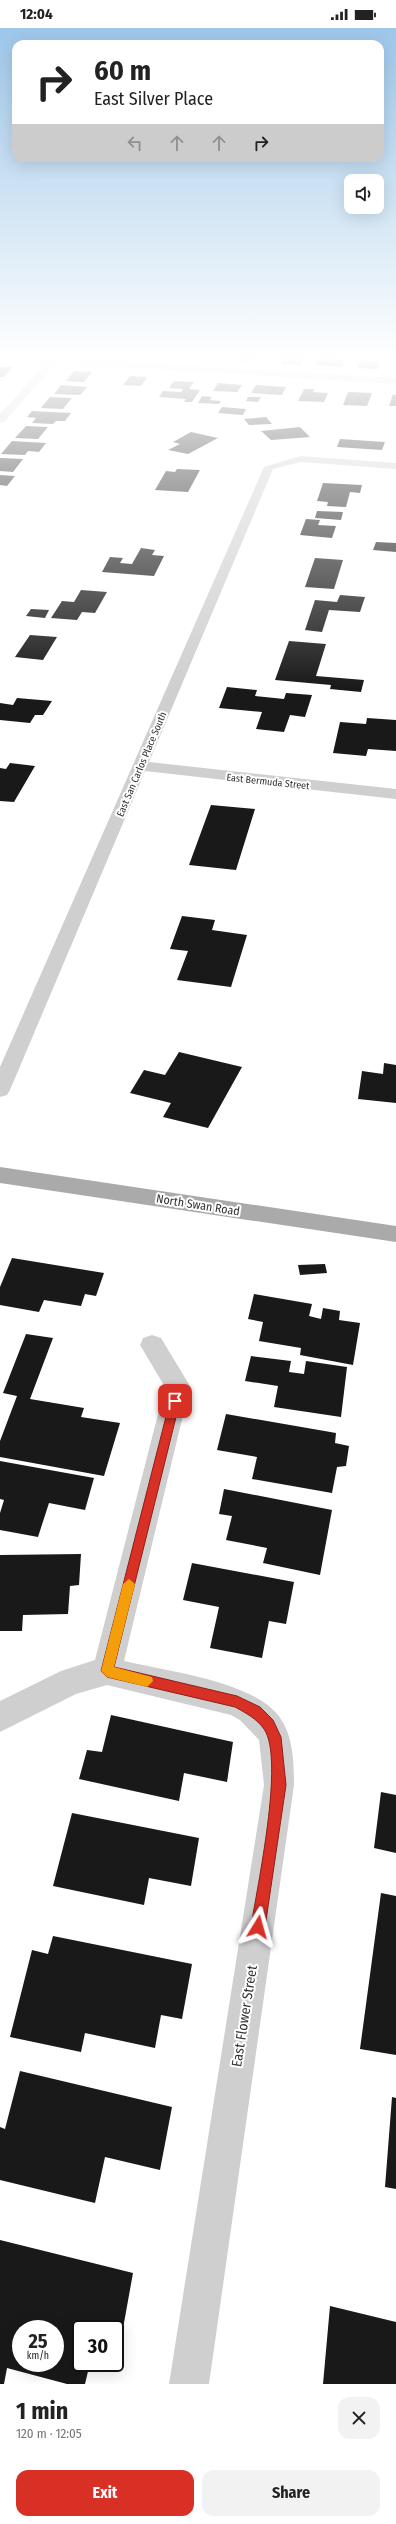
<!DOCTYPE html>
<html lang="en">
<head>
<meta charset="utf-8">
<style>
	:root { --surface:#fff; --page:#f2f2f2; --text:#222; --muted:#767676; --accent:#d93025 }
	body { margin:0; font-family:"Fira Sans Condensed",sans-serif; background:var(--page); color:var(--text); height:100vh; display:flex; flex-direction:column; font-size:15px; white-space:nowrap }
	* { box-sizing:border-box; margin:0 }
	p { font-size:13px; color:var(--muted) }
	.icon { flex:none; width:22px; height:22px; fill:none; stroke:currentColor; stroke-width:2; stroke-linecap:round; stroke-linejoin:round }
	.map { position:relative; height:2356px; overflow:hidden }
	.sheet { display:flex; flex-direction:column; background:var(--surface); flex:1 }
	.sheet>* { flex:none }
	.guide { position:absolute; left:12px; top:12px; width:372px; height:122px; border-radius:12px; box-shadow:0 4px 16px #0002; background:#fff; color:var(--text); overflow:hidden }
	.fabs { position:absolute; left:344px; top:146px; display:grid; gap:8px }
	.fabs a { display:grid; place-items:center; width:40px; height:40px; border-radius:8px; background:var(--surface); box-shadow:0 4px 16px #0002; font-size:20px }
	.speed { position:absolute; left:12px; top:2292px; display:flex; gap:8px; font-size:20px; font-weight:700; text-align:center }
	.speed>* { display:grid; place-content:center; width:52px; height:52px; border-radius:50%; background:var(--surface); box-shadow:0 4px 16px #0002; line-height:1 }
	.speed small { font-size:10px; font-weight:400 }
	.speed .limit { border:2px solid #111; border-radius:6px; background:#fff; color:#111 }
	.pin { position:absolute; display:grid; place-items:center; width:34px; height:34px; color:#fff; margin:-17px; border-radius:8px; box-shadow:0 2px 6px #0006 }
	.me { position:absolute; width:44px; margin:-22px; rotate:8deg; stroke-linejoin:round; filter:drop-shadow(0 0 3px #0008) }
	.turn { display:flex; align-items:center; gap:14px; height:84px; padding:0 16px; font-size:18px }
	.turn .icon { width:52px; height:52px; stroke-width:2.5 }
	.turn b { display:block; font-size:28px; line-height:34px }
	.lanes { display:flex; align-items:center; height:38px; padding:0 16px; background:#0003; justify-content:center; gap:20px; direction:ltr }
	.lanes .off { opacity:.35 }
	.round { display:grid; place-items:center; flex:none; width:42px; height:42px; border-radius:12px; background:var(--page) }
	.summary { display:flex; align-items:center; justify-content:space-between; height:68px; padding:0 16px }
	h1 { font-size:24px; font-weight:700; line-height:30px }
	.primary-button { display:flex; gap:8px; margin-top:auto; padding:8px 16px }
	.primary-button a { flex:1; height:46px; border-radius:12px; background:var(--accent); color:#fff; font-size:16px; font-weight:700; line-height:46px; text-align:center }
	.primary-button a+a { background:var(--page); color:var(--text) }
	.status { display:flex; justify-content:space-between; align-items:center; height:28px; padding:0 20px; background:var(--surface); direction:ltr }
	.status svg { height:11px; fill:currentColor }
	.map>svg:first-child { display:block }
</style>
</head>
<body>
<div class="status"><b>12:04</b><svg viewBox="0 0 49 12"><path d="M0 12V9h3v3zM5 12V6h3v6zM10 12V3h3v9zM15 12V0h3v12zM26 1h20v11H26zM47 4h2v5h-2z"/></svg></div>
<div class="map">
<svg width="396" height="2356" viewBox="0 0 396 2356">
	<rect width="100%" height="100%" fill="#fff"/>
	<path fill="#191919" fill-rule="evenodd" d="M238,330h15l-2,4 -15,-1z
		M284,330h20l-3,7 -20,-1z
		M318,330l26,2 -3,7 -26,-2z
		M361,331l19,4 -2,6 -20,-1z
		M0,339h13l-9,10h-4z
		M74,343l18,1 -8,10 -18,-1z
		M130,348l17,1 -6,9 -18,-1z
		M174,353l20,1 -5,7 11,1 -8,12h-8l2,-3 -27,-2 4,-6 18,1 2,-3 -14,-1z
		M218,355l24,2 -5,7 -24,-1z
		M61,357l26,2 -7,8 -26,-1z
		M256,357l30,2 -4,8 -31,-2z
		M304,361h10l-1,3 15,1 -4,9 -26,-1z
		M348,364l24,1 -5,13 -24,-1z
		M393,366l3,1v11h-7z
		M202,368l10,1 -2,3 11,1 -2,3 -21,-1z
		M50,369l22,1 -9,11 -22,-1z
		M248,369h13l-3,5 -12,-1z
		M222,379l24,2 -3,6 -25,-2z
		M32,383l39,2 -6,8h-9l-3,3 -21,-1 4,-5 -9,-1z
		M266,389l6,7 -23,1 -5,-6z
		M26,398l22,1 -10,12 -23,-1z
		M300,399l10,10 -39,3 -10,-9z
		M191,404l27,6 -30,16 -20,-4 12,-6 -7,-2z
		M340,411l45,3 -3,8 -45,-3z
		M12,413l34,2 -7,9 -11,-1 -3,4 -24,-1z
		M0,430l23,1 -10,13 -13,-1z
		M177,441l23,1 -12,22 -33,-2 11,-19 9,1z
		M0,447l15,1 -8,10 -7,-1z
		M323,455l39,2 -2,8 -10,-1 -4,15 -19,-1 1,-4 -11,-1z
		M317,483l26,1 -2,8 -26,-2z
		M306,491l14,1 -2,5 18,1 -4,12 -32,-3z
		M376,514l20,1v9l-23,-2z
		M141,520l14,2 -3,5 12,1 -10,20 -52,-4 8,-15 13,1 -3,5 12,1z
		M315,530l28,2 -9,29 -29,-2z
		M81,562l26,2 -12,21 -13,-1 -5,8 -26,-2 11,-17 12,1z
		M340,567l25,2 -5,15 -31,-2 -7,22 -17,-2 10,-30 22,2z
		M31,581l18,1 -4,8 -19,-2z
		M30,607l27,2 -14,23 -28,-3z
		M289,613l37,3 -10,32 48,4 -3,12 -31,-3 1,-4 -56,-5z
		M227,659l30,3 -2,6 29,3 2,-6 26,2 -7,22 -15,-2 -6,17 -28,-3 6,-17 -43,-4z
		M17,670l35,3 -9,14h-8l-5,8 -30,-3v-17l13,2z
		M367,690l29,2v31l-28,-2 -2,7 -33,-3 7,-31 26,2z
		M10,735l25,3 -21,36 -14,-1v-33l6,1z
		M211,777l44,4 -19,61 -47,-5z
		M182,888l33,4 -3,10 35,5 -16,52 -54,-7 11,-29 -18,-2z
		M179,1024l63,15 -34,61 -45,-11 8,-14 -41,-10 14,-23 21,5z
		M384,1035l12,2v38l-38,-4 4,-28 21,3z
		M12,1230l92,15 -8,23 -11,-2 -4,12 -37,-6 -5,12 -39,-7v-18z
		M325,1236l2,9 -27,2 -2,-10z
		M254,1266l58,10 -3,12 12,3 2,-11 17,3 -1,9 21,3 -7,42 -53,-10 1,-7 -42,-7 4,-19 -15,-3z
		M26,1306l27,4 -23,61 54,9 -3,9 39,6 -16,53 -104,-19v-16l17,-45 -14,-3z
		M251,1328l40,5 -2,11 15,2 2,-13 41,6 -6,50 -67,-10 4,-21 -33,-5z
		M226,1386l110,19 -1,10 14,3 -3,20 -9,1 -5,26 -80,-14 5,-22 -40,-7z
		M0,1433l94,17 -9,32 -36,-7 -11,34 -38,-7v-17l4,-13 -4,-1z
		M224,1461l108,21 -12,65 -57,-12 4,-15 -41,-8 6,-24 -13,-2z
		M81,1526l-2,31 -9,1 -2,28 -45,1 -1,16h-22v-76z
		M192,1535l102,19 -8,42 -17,-3 -7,37 -52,-10 9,-41 -36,-7z
		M111,1687l122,27 -6,40 -43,-9 -5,28 -100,-22 8,-29 15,2z
		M381,1764l15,3v58l-22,-5z
		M72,1785l127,25 -8,48 -42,-8 -5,27 -91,-19z
		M381,1865l15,3v159l-36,-6z
		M53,1908l139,28 -10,55 -21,-4 -6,33 -70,-15 -4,19 -71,-15 22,-87 16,4z
		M20,2043l152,36 -12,63 -55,-13 -10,46 -95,-23v-53l5,2z
		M392,2069l4,1v91l-11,-2z
		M0,2212l133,33 -11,61 -7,-2v-3h-34v34h9l-5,21h-18l-60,-16 -3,16h-4zM21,2301h34v34h-34z
		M330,2278l66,16v62h-73z"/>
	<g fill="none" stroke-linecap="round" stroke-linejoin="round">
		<path fill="#cfcfcf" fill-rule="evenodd" d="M12,330h46l338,20v6l-340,-21 -52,59 -4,1v-9l47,-51 -31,-2z
			M301,428l95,7v6l-95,-7 -28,7 -124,293 247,27v10l-251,-28 -135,319 -3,5 -7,2v-30l264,-600z
			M152,1307l9,3 29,48 -66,275c42,10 127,20 154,54 15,19 16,46 16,70l-85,599h-40l95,-599 -5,-45 -19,-20 -9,-5 -124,-30 -31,9 -76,38v-31l61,-30 34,-11 70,-273 -25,-42 3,-7z"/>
		<path fill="#aaa" fill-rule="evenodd" d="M0,1139l396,59v16l-396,-59z"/>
	</g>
	<linearGradient id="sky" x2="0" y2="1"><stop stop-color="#9dc6e9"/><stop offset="0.5" stop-color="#fff"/><stop offset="1" stop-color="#fff" stop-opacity="0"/></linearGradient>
	<rect width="396" height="660" fill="url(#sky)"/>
	<path fill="#d93025" stroke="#8d1f18" d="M175,1369l5,4 -66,266 123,29 23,11 13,13 8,17 5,48 -21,142 -2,4 -5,2 -5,-2 -2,-4c6,-40 34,-168 13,-198 -7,-10 -18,-16 -29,-22l-128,-30 -6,-6 69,-270z"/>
	<path fill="#f59e0b" d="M129,1551l6,5 -21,83 38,10 1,4 -6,6 -40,-10 -6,-6 22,-87z"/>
	<g text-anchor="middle" stroke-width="4" stroke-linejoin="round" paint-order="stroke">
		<g font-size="10" fill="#323232" stroke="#fff">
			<text transform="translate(141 736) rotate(-67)" y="4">East San Carlos Place South</text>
			<text transform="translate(268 753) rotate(6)" y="4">East Bermuda Street</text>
		</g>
		<g font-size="12" fill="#323232" stroke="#fff">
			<text transform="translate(198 1177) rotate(9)" y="4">North Swan Road</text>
		</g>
		<g font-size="14" fill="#323232" stroke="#fff">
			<text transform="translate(244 1988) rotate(-81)" y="5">East Flower Street</text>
		</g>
	</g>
</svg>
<div class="fabs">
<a><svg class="icon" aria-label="sound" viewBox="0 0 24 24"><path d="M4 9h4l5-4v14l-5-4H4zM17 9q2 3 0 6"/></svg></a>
</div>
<div class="speed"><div>25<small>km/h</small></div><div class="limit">30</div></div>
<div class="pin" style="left:175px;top:1373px;background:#d93025"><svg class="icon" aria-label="arrive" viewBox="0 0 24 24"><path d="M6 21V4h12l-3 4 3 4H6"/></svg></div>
<svg class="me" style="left:258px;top:1899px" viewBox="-20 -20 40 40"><path d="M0-17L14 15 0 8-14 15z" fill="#d93025" stroke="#fff" stroke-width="4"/></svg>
<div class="guide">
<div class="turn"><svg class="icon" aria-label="right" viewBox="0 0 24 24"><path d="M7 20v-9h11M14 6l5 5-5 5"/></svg><div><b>60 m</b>East Silver Place</div></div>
<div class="lanes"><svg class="icon off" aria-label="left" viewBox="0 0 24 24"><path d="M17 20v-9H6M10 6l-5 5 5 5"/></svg><svg class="icon off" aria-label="ahead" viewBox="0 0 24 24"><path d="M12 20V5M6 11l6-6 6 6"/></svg><svg class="icon off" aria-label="ahead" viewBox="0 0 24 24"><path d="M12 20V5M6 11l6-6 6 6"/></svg><svg class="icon" aria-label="right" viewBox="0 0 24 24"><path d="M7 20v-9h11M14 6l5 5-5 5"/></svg></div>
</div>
</div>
<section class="sheet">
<div class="summary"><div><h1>1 min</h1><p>120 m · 12:05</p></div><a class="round"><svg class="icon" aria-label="close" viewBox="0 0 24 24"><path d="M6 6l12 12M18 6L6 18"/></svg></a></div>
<div class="primary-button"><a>Exit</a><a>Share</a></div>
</section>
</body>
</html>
